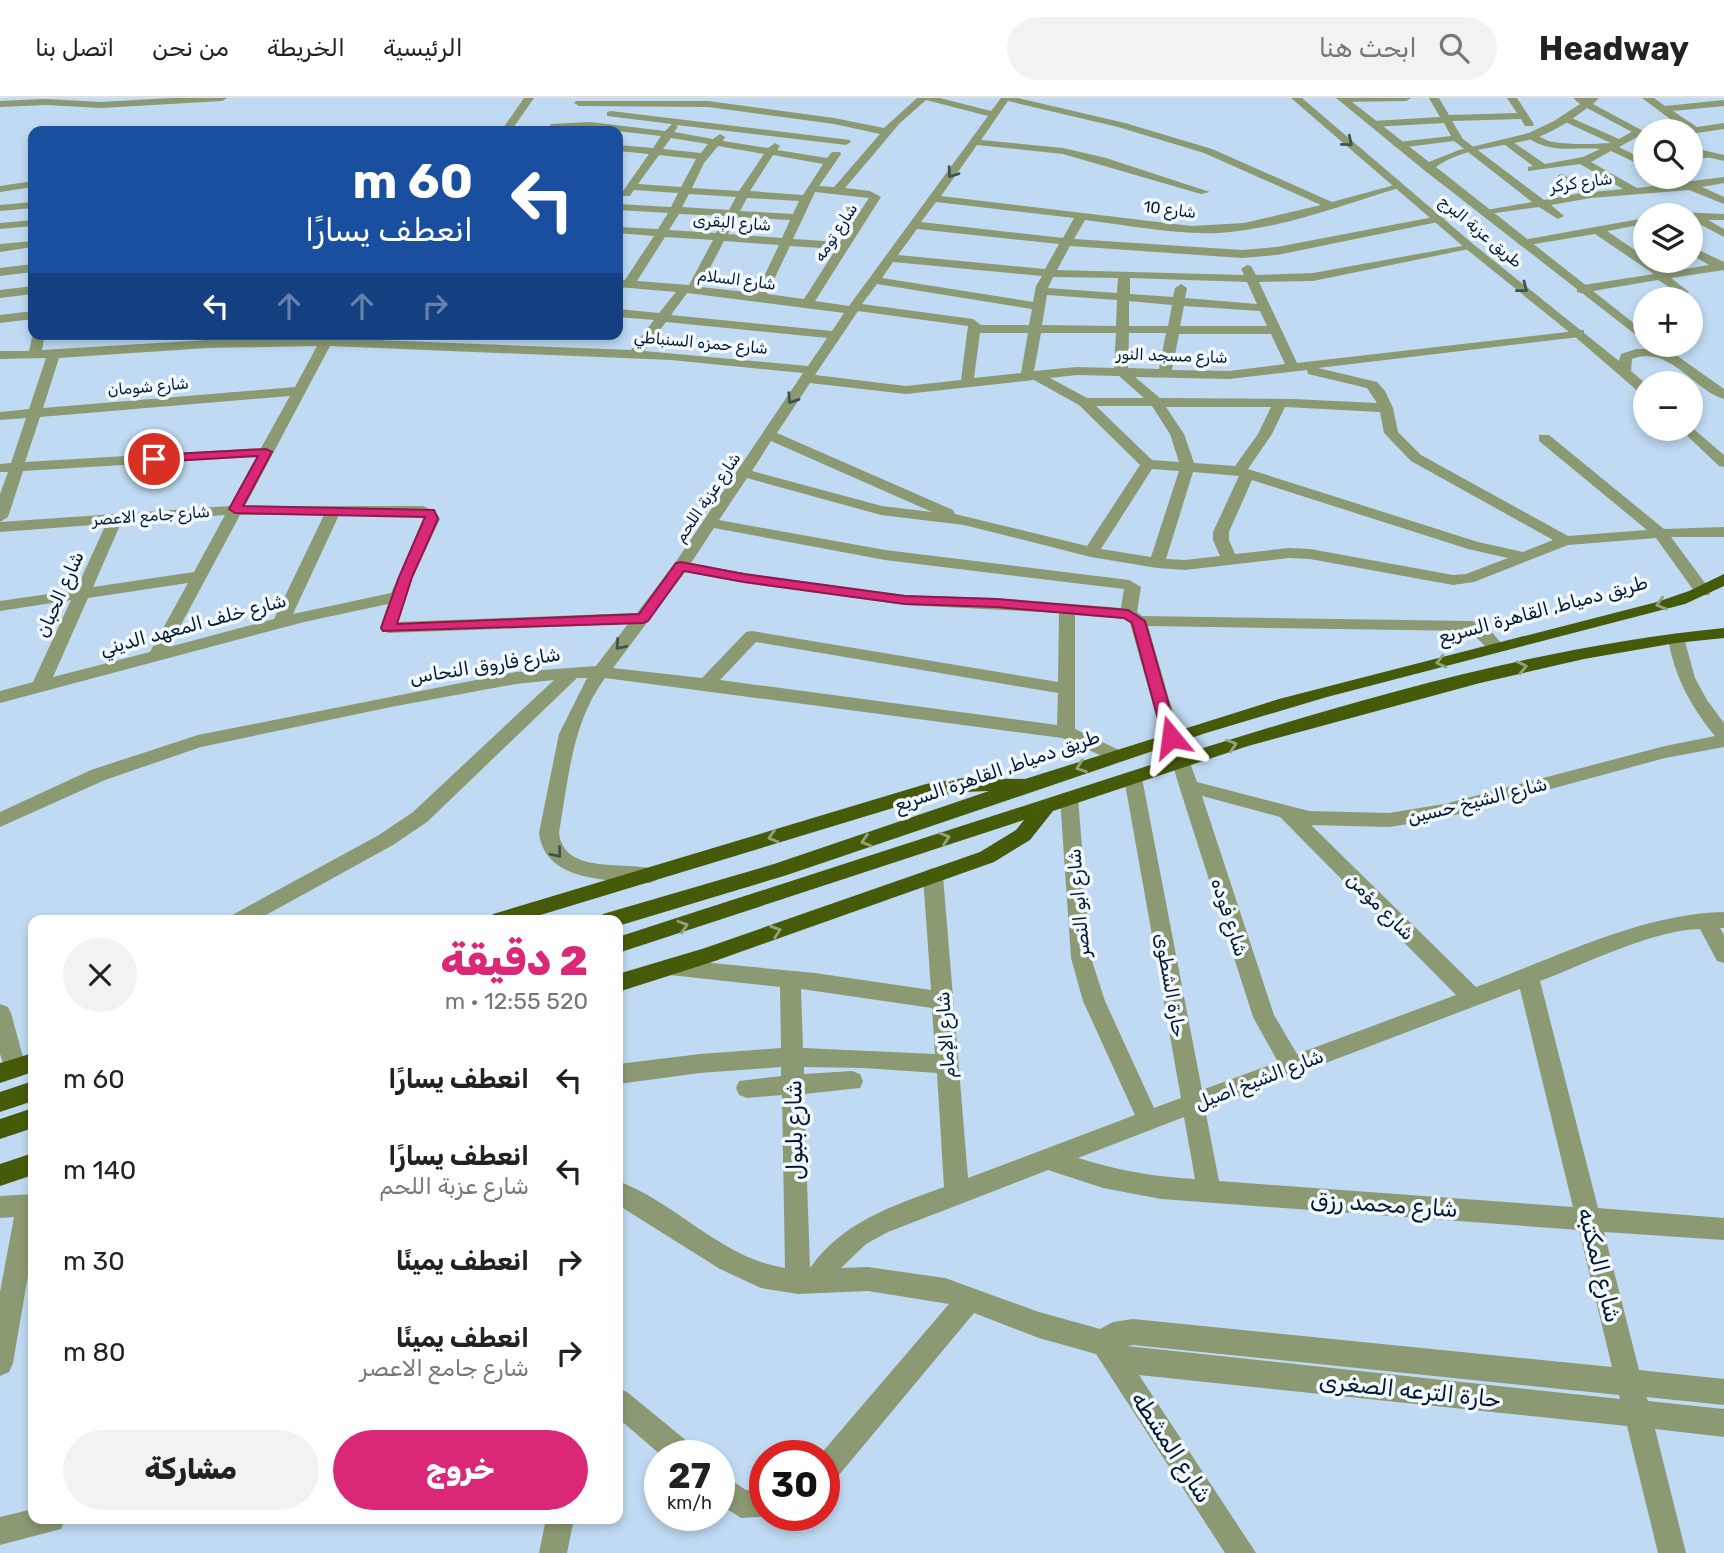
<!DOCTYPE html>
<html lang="ar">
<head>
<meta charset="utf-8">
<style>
	:root { --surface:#fff; --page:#f2f2f2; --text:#222; --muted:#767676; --line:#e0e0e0; --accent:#db2777 }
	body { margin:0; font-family:Rubik,Vazirmatn,sans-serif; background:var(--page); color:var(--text); direction:rtl; height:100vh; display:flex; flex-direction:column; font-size:26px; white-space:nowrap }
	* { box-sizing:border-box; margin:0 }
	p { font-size:23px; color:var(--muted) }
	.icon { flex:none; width:38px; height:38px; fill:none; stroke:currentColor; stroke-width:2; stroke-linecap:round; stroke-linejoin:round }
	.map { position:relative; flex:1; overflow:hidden; direction:ltr }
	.panel { position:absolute; left:28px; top:817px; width:595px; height:609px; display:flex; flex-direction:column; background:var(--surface); border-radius:14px; box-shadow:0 4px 10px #0003; direction:rtl }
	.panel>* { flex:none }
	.hud { position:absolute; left:28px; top:28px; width:595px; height:214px; border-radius:14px; box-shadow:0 4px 10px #0003; direction:rtl; background:#1a4fa0; color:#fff; overflow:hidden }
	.buttons { position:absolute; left:1633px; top:21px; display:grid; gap:14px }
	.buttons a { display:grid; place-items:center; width:70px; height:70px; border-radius:50%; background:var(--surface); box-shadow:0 4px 10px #0003; font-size:35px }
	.speed { position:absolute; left:644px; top:1342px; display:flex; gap:14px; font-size:35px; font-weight:700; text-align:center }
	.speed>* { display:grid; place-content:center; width:91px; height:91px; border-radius:50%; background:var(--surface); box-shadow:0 4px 10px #0003; line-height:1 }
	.speed small { font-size:18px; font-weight:400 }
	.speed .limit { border:10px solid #d22; background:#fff; color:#111 }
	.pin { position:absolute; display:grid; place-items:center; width:60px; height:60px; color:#fff; margin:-30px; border:4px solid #fff; border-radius:50%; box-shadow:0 2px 7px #0007 }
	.me { position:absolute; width:77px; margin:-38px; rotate:344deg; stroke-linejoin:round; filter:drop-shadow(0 0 5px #0008) }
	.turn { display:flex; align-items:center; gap:24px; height:147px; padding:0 35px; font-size:32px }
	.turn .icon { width:91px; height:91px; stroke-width:2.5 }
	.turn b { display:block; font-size:49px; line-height:60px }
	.lanes { display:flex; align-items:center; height:66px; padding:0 35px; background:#0003; justify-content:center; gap:35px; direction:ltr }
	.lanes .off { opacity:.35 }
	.round { display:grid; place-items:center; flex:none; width:74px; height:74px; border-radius:37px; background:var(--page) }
	.summary { display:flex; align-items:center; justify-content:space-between; height:119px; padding:0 35px }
	h1 { font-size:42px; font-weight:800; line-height:52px; color:var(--accent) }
	.cta { display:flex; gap:14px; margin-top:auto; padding:14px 35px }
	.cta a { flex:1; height:80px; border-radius:42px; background:var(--accent); color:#fff; font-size:28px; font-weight:800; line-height:80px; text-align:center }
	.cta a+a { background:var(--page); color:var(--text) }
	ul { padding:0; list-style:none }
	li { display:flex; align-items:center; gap:21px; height:91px; padding:0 35px }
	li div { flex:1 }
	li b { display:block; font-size:26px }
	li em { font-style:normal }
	header { display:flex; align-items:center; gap:42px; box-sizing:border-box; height:98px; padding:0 35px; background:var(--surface); border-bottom:2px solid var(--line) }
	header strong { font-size:33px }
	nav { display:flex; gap:38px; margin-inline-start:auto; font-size:24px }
	.search { width:490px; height:63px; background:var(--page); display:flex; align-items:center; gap:18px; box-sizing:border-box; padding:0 24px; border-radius:38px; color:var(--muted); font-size:26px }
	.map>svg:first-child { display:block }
</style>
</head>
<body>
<header>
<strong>Headway</strong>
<div class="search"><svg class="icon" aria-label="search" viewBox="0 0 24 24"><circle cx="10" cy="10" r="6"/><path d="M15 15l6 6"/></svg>ابحث هنا</div>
<nav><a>الرئيسية</a><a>الخريطة</a><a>من نحن</a><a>اتصل بنا</a></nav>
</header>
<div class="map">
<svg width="1724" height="1455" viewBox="0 0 1724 1455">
	<rect width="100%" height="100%" fill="#bfdaf2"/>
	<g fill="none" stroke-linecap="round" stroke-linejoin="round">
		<path fill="#8c9a73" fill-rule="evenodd" d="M171,0h56l-5,3 -121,7 -55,-3 -46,2v-6l46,-2 55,3z
			M524,0h10l-23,33h-10z
			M917,0h23l51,13 10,-13h17l107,25 87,26 120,53 70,-19v4c-60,18 -120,42 -183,46 -44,2 -91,-8 -134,-13l-11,19 168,11 35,-3 162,-31 6,3 -2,2 -166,34 -35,3 -172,-12 -13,24 187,5 -3,-6 6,-4 4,1 5,9 57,-2 160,-29v4l-4,1 -156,32 -54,1 38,81 287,-33v6l-5,1 -261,31 59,14 8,9 8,17 5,24 23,23 147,81 79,-6 -108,-89v-6h10l115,94 60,-2v10h-53l40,54 -2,4h-12l-41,-57 -88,7 -94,37 -21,3 -143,-26 -21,-1 -104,12 -28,-2 -66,-11 -127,-32 -83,-10 -134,-37 -28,42 166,30 244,30 12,7 -4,25 5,4 330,5 14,4 19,23 -8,5 -6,-1 -21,-21 -322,-5 32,111 -3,4h-12l-3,-4 -32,-114 -6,-4 -49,-4v114l44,21 3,5 -3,5 -6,1 -51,-23 -457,-60c-33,44 -37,103 -46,155 5,43 68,27 98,37l3,5 -3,5 -7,3c-39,-3 -105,0 -111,-50l20,-99 28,-56h-10l-150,144 -34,23 -136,75h-26l3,-6 145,-79 34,-23 141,-132 -38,4 -125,23 -190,40 -96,33 -105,47v-15l91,-42 107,-35 318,-63 80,-6 32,-42 -240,9 -8,-5 8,-24 -84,18 -304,81v-12l33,-9 38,-82 -71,11v-10l76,-11 30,-66 -106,8v-10l230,-16 27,-49 -234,14 -15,46 -8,5v-28l8,-22h-8v-8l11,-1 15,-45 -26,2v-8l29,-3 17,-51 -46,1v-8h29l4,-18 12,1 -3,16 165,-10 119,-2 305,12 23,-30 -36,-3v-8l41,4 17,-21 -58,-5v-8l7,1 29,-44 -36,-3v-6l40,2 10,-16 -50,-3v-6l53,3 7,-14 -44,-3 -4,6h-8l-1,-2 28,-40 -31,-3v-6l35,3 8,-12 -71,-8 -43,3 4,-7 39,-2 75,9 7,-7 -65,-8v-4l4,-1 239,29 1,2 -5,3 -170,-20 2,2 -4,5 39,7 7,-5 5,3 -2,4 45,7 7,-5 5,3 -3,4 50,8 5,-6h8l1,2 -22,32 15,1 46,-53 -46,-10 -126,-17 -129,-1 -5,-3 2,-2h132l126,17 50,10zM926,2l62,16 -139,190 -34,-5 66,-104 -11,-6 -25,-3 55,-65zM1008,3l110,26 86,26 117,52 -77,18 -53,3 -250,-30 36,-51 86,9 138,40 9,-2 -104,-34 -43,-10 -82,-8zM671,40l37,6 -7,9 -38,-4zM718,48l46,8 -25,37 -47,-3 12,-25zM659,57l37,4 -15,28 -43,-3zM773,57l50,9 -20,31 -53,-4zM815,94l54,6 -29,44 -47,-3zM689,96l47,3 -7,13 -47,-3zM747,100l52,3 -6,13 -53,-3zM936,104l138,16 -11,20 -142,-16zM679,116l47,2 -10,17 -47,-3zM736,119l54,3 -8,18 -54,-4zM917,131l142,15 -14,25 -147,-14zM665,139l48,3 -24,45 -52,-4zM724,143l55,4 -23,48 -56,-6zM790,148l46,3 -32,50 -37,-5zM893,164l149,14 -6,10 -3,16 -151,-24zM1053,179l65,1 -1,15 -69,-5zM1130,180l117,4 10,22 -72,-6 2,-10 -6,-4 -6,4 -2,9 -43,-3zM877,186l155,25 -3,16h-48l-8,-6 -111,-15zM687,195l157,20 -12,18 -161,-16zM1047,197l70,5 -1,26 -74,-1zM1129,203l43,4 -4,21h-39zM1184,208l76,5 7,15h-87zM858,213l110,15 -7,54 -55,6 -91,-11zM666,224l161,16 -19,28 -164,-15zM980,235h48l-7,40 -47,5zM1041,235h75l-2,35 -37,-1 -43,4zM1129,235h37l-7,36 -31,-1zM1179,236h92l14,30 -56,7 -57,-1zM317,248l-22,41 -252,21 16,-50 148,-10zM330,248l341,14 132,13 -128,190 -38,50 -239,9 15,-45 27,-58 -4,-7 -13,-6h-178zM1307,272l1,4 59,14 10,15 -84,-4 -133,-1 -25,-21 94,2zM1077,277l42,1 25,22h-57l-37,-20zM1034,282l45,25 61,60 -53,81 -132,-32 -2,-4 -176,-77 33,-50 96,11zM290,298l-29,52 -236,14 15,-45zM1096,308h56l18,28 9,28 -27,-2zM1166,309h105l-13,27 -23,32 -41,-3 -10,-29zM1285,309l95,5 4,21 27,28 142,79 -30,12 -45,-10 -230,-73 24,-35zM771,343l161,71 -50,-6 -130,-35zM1152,371l27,2 -28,86 -50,-8zM1193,374l46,4 -26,56v8l7,16 -35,4 -19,-1zM1252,382l216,69 40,9 -42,16 -13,1 -143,-26 -21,-1 -54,6 -6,-14v-8zM225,417l-31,57 -101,15 28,-64zM240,417h84l-50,104 -105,28zM339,417l81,1 4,3 -33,74 -98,21zM714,430l171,32 239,29 -3,19 -125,-10 -91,-3 -161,-22 -53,-10zM685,474l59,11 161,22 154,8 -1,69 -306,-51 -6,1 -44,46 -89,-10zM188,485l-38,69 -97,25 35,-79zM756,544l302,51 -1,32 -337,-45z
			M1339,0h72l-5,3 -63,1z
			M1429,0h10l10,17 68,-2 -10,-15h10l17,26 -1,2h-8l-4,-7 -69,2 11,18 81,61 37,-7 -23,-14v-4l4,-1 31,18 30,-3 -43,-25 -52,7v-4l5,-1 -32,-24 9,-2 35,24 38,-7 17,-8c-26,-2 -51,5 -73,-12v-4c10,-1 16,8 27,9 17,3 40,2 57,1l-48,-22 -1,-2 5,-3 52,23 14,-8h8v4l-22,12 26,13v7l-34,-16 -20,11 46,26 87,-11v6l-22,4 22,10v7l-35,-14 -98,8 -40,7 13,11 -6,3 -19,-12 -58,8v-4l51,-9 -78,-61 -56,7 -5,-3 5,-3 53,-6 -7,-13 -71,4 -5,-3 5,-3 67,-4z
			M1642,0h12l11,8 59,-6v6l-51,5 24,16 27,-4v6l-34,5z
			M1708,54l5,3 -1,2 -22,3v-6z
			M33,83v6l-33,5v-6z
			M33,104v6l-33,3v-6z
			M1679,114l45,2v6h-16l16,9v8l-34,-18v-4h-17z
			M1645,120v6l-38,7 38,26v4h5l17,11 42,-7 -19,-11v-8l34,16v8l-53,8 18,14 -6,4 -25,-16 -77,13 -4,-1v-6l77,-12 -59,-40 -72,12 -6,-3 6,-3z
			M33,122v6l-33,3v-6z
			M33,143v6l-33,5v-8z
			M33,166v8l-33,4v-8z
			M33,188v8l-33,4v-8z
			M33,213v8l-33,4v-8z
			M1676,535l8,5 11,40 12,22 17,23v24l-59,11 -221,60 -55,9 -78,-2 165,162c79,-29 164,-73 248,-75v16h-4l4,7v28l-7,-2 -17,-32c-48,1 -114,35 -160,52l58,227 126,10v22l-120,-8 35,138 85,9v26l-78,-8 2,4 76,8v28l-69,-8 31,124h-28l-31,-127 -488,-51 117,178h-31l-129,-199 -57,-16 -65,-25 -140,168 -10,4v-29h-5l130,-152 -81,-13 -70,3 -37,-6 -41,-19 -102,-64v-24c59,22 103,77 167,87l-3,-173 -35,3 -8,-3 -3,-7 3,-7 42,-5v-9l-81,6 -82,11v-20l82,-10 81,-6 -1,-61 -110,-12 -7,-2 -4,-6 4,-6 7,-2 145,14 116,17 -8,-114 3,-5 7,-3 7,3 3,5 25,302 167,-63 -52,-114 -12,-43 -11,-160 2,-5h14l2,5 13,160 14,43 49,107 27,-10 -57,-320 2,-5h14l2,5 60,312 76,-28 -25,-45 -74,-231 -7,-24 2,-5h14l9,25 112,29 80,2 55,-9 221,-58 50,-10c-24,-29 -41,-60 -47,-98zM1202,698l78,21 176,178 -159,59 -23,-39zM801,891l131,19 3,46 -132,-6zM1520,891l53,218 -354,-26 -14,-72zM804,969l60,1 73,5 7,114c-51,19 -101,34 -134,81l-6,-174 56,-6 3,-7 -3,-7 -8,-3 -48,3zM1184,1019l11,62c-40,-2 -79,-9 -117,-21zM1048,1072l55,18 58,11 418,31 33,137 -479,-48 -20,3 -13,7 -61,-17 -94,-34 -77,-11 -27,1 25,-24 22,-12zM1133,1247l486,50 1,4 -493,-53z
			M0,906l8,3 3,6 15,55 -3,7 -8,3 -8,-3 -7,-21z
			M33,1096v52l-20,117 -4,9 -9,4v-84l14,-75 -14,1v-22z
			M618,1290l9,4 66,54 4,10h-35l-44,-38z
			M719,1374l27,18h19v26h6l-30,2 -22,-14z
			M33,1411v10h32l-4,10 -61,16v-28z
			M546,1421h28l-7,34h-28z"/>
		<path fill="#8c9a73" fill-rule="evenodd" d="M1291,0h11l171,146 146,117 2,-7 15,-5h15l-3,-4h14l62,44v10c-31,-9 -55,-55 -92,-40l-1,12 14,12v11l-5,-1 -66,-57 -109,-88z
			M1336,0h11l82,64 30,-12 70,-17 25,-12 26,-17 -7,-6h26l-6,6 52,28v7l-58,-31c-16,12 -33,24 -52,30 -32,10 -72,9 -99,29l209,165v10l-221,-172z
			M1690,49l34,8v6l-34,-8z
			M1690,328l34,29v12l-5,-1 -39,-37h10z"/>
		<path fill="#465b0a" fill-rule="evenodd" d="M1724,476v12l-39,18 -358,93 -121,36 -419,142 -169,51v-6h-18l3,-6 171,-50 215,-73 -25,1 -38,6 -402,122h-34l3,-6 7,-2 426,-128 38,-6 61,1 254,-80 378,-97 32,-11z
			M1724,530v10l-48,5 -92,16 -104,24 -232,63 -195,65 -23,29 -36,22 -279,99 -97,31v-18l87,-26 275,-96 36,-22 8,-10 -406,133v-16c163,-53 326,-105 489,-158 201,-65 406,-130 617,-151z
			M33,955v19l-33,11v-20z
			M33,983v20l-33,11v-20z
			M33,1010v20l-33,11v-20z
			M33,1055v22l-33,11v-22z"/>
	</g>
	<defs><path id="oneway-chevron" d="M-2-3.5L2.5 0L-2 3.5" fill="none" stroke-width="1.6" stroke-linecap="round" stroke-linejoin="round" transform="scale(1.75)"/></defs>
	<g stroke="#3f544e">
		<use href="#oneway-chevron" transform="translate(1348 44) rotate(40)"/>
		<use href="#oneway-chevron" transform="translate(952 75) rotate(126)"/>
		<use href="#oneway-chevron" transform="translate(1523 190) rotate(38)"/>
		<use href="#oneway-chevron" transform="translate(792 301) rotate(123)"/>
		<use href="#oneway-chevron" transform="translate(620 547) rotate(131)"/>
		<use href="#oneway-chevron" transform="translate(557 755) rotate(50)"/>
	</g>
	<g stroke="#93a278">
		<use href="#oneway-chevron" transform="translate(1661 506) rotate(164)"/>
		<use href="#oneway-chevron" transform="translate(1441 564) rotate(166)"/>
		<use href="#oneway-chevron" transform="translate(1522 569) rotate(-13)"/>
		<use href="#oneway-chevron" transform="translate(1232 647) rotate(-18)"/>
		<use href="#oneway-chevron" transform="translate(1081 669) rotate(160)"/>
		<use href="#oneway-chevron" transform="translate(773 739) rotate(163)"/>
		<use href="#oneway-chevron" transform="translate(945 740) rotate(-18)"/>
		<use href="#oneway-chevron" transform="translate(866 743) rotate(162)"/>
		<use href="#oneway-chevron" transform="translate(683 828) rotate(-18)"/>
		<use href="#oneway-chevron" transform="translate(776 833) rotate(-19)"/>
	</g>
	<path fill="#db2777" stroke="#8e194d" stroke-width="2" d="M266,351l6,3 -29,54 191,4 4,9 -26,58 -15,47 242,-10 37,-51 5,-1 63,12 161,22 91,3 132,11 17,11 33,116 -7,5 -8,-5 -31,-114 -8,-5 -128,-11 -91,-3 -161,-22 -60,-11 -36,50 -5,2 -260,8 -2,-3 18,-51 26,-60 -190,-4 -6,-4 29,-53 -104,6 -6,-3 6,-4z"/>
	<g text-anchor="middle" stroke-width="7" stroke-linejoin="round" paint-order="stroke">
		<g font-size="16" fill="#001b30" stroke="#f2f8fe">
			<text transform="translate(1581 84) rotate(-8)" y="6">شارع كركر</text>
			<text transform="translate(1170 111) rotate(7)" y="6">شارع 10</text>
			<text transform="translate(732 124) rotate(4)" y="6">شارع البقرى</text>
			<text transform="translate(1481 133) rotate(40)" y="6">طريق عزبة البرج</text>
			<text transform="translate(835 134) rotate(-57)" y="6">شارع تومه</text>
			<text transform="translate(737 181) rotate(7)" y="6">شارع السلام</text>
			<text transform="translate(701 244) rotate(5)" y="6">شارع حمزه السنباطي</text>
			<text transform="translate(1172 257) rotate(2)" y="6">شارع مسجد النور</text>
			<text transform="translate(148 288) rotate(-5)" y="6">شارع شومان</text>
			<text transform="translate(707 399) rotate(-56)" y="6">شارع عزبة اللحم</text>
			<text transform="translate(151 417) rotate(-4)" y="6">شارع جامع الاعصر</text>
		</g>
		<g font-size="19" fill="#001b30" stroke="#f2f8fe">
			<text transform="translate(59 496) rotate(-66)" y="7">شارع الحبان</text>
			<text transform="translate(1543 511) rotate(-15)" y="7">طريق دمياط, القاهرة السريع</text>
			<text transform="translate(193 526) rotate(-15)" y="7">شارع خلف المعهد الديني</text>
			<text transform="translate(485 567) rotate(-9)" y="7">شارع فاروق النحاس</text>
			<text transform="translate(997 672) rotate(-19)" y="7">طريق دمياط, القاهرة السريع</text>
			<text transform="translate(1477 702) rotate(-14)" y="7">شارع الشيخ حسين</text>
			<text transform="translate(1078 805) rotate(-95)" y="7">شارع ابو النصر</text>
			<text transform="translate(1381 808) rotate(45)" y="7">شارع مؤمن</text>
			<text transform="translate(1230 819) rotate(72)" y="7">شارع فوده</text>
			<text transform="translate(1171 887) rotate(80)" y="7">حارة الشطوى</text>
			<text transform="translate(945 937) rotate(-94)" y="7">شارع الإمام</text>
			<text transform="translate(1259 981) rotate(-21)" y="7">شارع الشيخ اصيل</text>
		</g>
		<g font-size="23" fill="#001b30" stroke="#f2f8fe">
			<text transform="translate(794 1032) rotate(-91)" y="8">شارع بلبول</text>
			<text transform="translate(1384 1106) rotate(4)" y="8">شارع محمد رزق</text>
			<text transform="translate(1600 1167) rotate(76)" y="8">شارع المكتبه</text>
			<text transform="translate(1410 1292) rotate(6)" y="8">حارة الترعه الصغرى</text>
			<text transform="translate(1172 1349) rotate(57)" y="8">شارع المشطه</text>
		</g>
	</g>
</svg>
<div class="buttons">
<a><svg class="icon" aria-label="search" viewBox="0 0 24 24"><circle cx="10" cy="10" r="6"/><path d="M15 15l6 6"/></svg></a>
<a><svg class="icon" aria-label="layers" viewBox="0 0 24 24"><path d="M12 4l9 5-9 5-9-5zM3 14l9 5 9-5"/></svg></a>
<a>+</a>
<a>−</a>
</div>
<div class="speed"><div>27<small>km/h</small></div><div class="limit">30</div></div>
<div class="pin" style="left:154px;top:361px;background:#d93025"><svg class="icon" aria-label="arrive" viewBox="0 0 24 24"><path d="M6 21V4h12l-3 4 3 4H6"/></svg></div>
<svg class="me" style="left:1171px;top:639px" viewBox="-20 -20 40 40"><path d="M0-17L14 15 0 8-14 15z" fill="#db2777" stroke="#fff" stroke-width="4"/></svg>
<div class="hud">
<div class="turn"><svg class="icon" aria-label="left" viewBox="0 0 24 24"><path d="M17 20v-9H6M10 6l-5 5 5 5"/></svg><div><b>60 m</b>انعطف يسارًا</div></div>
<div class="lanes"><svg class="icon" aria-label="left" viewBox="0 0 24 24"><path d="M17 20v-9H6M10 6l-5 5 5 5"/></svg><svg class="icon off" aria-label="ahead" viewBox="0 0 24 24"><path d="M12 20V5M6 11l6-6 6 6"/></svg><svg class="icon off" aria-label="ahead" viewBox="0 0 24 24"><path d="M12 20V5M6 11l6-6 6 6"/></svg><svg class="icon off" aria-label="right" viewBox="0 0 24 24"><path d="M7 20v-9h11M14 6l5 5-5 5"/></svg></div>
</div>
<section class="panel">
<div class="summary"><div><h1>2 دقيقة</h1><p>520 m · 12:55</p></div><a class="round"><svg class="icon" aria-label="close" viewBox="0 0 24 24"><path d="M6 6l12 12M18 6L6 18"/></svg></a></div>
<ul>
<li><svg class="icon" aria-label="left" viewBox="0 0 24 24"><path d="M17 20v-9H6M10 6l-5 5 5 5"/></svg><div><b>انعطف يسارًا</b></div><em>60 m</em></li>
<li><svg class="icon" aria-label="left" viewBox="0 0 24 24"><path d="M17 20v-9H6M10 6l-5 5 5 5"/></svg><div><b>انعطف يسارًا</b><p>شارع عزبة اللحم</p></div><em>140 m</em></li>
<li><svg class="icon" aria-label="right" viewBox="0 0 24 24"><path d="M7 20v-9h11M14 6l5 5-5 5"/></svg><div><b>انعطف يمينًا</b></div><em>30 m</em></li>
<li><svg class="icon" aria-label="right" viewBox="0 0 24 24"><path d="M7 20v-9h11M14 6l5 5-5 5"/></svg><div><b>انعطف يمينًا</b><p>شارع جامع الاعصر</p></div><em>80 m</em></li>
</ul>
<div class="cta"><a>خروج</a><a>مشاركة</a></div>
</section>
</div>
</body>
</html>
